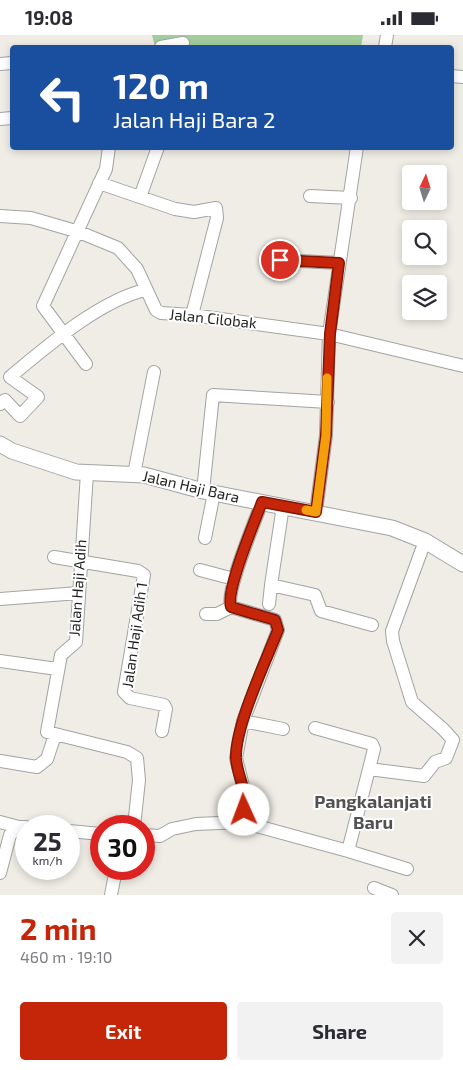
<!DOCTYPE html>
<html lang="en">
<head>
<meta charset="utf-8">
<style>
	:root { --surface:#fff; --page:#f2f2f3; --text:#2b2b33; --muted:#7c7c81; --accent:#c52508 }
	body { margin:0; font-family:"Exo 2",sans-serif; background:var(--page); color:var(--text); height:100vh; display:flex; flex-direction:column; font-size:19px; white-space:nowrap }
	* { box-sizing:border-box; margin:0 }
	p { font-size:16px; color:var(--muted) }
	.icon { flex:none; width:28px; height:28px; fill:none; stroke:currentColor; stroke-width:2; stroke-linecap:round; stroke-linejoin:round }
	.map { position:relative; height:860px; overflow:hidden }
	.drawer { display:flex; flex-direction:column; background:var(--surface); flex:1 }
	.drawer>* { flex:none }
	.guide { position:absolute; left:10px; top:10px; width:444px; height:105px; border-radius:5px; box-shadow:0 2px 8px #0003; background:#1a4fa0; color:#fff; overflow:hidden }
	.needle { width:32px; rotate:4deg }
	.fabs { position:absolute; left:402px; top:130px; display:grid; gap:10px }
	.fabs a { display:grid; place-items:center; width:45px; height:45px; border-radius:5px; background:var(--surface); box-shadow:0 2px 8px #0003; font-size:25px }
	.speed { position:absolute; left:15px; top:780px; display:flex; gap:10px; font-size:25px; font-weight:700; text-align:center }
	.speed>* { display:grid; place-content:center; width:65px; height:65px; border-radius:50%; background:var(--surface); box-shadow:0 2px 8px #0003; line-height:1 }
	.speed small { font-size:12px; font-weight:400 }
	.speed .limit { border:8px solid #d22; background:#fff; color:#111 }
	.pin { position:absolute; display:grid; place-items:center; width:42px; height:42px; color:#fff; margin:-21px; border:2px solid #fff; border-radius:50%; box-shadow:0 1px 5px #0007 }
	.me { position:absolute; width:55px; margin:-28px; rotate:358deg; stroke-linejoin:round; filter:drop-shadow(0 0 4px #0008) }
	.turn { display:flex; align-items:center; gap:18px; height:105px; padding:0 20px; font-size:22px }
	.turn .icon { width:65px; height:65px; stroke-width:2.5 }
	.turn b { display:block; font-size:35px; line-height:42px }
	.round { display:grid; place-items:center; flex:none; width:52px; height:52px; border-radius:5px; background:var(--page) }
	.headline { display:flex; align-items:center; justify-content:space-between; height:85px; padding:0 20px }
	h1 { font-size:30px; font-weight:700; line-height:38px; color:var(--accent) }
	.primary-button { display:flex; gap:10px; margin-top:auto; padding:10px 20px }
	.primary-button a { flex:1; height:58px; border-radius:5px; background:var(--accent); color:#fff; font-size:20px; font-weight:700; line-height:58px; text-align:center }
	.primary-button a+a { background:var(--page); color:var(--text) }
	.status { display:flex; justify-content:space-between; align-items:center; height:35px; padding:0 25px; background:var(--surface); direction:ltr }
	.status svg { height:14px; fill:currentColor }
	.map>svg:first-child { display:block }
</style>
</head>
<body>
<div class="status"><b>19:08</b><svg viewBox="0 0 49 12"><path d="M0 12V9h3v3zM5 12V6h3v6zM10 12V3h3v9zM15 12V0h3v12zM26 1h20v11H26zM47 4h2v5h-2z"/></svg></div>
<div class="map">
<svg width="463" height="860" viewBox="0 0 463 860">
	<rect width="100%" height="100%" fill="#efede5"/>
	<path fill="#a2cd9c" d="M152,0h211l-2,12h-206z"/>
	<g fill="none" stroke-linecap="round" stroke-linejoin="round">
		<defs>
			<path id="minor" d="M161,12l22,-4
				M385,12l2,-12
				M0,29l12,-1
				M451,41l12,1
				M0,84l12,-1
				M99,148l76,26 19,3 22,-4 1,10 -25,97
				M310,161l41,2
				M140,162l18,-50
				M0,181l31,2 48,14 39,16 19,21 19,41 5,3 31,2 137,19 134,32
				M280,225l59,3
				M86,329l-43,-58 63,-137 3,-22
				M0,369l5,-4 15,16 18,-19 -28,-20c36,-30 89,-76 135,-87
				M87,438l-11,169 -15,13 -14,77 80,20 10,6 2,22 -5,46
				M134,439l20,-102
				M203,456l10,-96 115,7
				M283,471l-12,79 44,10 6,16 51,14
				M316,477l10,-77 3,-101 28,-187
				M205,503l9,-45
				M425,506l-33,90 1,10 19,61 31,27 10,11
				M54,522l84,14 6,4 -20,117 6,6 34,7 2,4 -4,22
				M200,535l34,9
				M0,564l79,-6
				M269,569l2,-19
				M206,579h11l14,-7
				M0,626l57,8
				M243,686l40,8
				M315,693l57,16 2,5 -5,20
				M0,726l37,6 10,-8 8,-24
				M0,787l19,5
				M242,787l4,-24 -10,-40 7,-37 35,-91 -3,-10 -44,-13c-6,-15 24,-86 31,-105
				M69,796l32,3
				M144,800l16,1 12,-7 24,-5 46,-2 106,29 21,-82 55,7 11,-14 11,-4 7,-18
				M348,816l59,18
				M0,838l10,-38 9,-8h7
				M374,853l18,7
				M111,860l5,-26"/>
			<path id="tertiary" d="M0,409l12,7 64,21 68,3 59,16 189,37 33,13 38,23"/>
		</defs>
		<use href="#minor" stroke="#a3a3a3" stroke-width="14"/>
		<use href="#tertiary" stroke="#a3a3a3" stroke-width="17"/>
		<use href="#minor" stroke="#fff" stroke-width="12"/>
		<use href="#tertiary" stroke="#fff" stroke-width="15"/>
	</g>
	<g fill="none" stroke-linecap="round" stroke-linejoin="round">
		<defs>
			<path id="route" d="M244,775c4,-19 -7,-34 -8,-52 -1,-32 30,-97 42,-128l-3,-10 -44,-13c-6,-16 24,-86 31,-105l54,10 10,-77 4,-101 9,-71 -59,-3"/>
		</defs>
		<use href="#route" stroke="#801805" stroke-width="12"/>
		<use href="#route" stroke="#c52508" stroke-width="9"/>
		<path stroke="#f59e0b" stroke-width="9" d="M306,475l10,2 10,-77 1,-57"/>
	</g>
	<g text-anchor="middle" stroke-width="4" stroke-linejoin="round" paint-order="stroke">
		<g font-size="15" fill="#1f1f1f" stroke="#fff">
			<text transform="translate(213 284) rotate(6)" y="5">Jalan Cilobak</text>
			<text transform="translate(191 452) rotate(13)" y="5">Jalan Haji Bara</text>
			<text transform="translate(78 553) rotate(-86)" y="5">Jalan Haji Adih</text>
			<text transform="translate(135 600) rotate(-82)" y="5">Jalan Haji Adih 1</text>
		</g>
		<g font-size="18" font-weight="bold" fill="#525252" stroke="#fff">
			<text x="373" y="773">Pangkalanjati<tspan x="373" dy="21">Baru</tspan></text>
		</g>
	</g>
</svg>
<div class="fabs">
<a><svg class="needle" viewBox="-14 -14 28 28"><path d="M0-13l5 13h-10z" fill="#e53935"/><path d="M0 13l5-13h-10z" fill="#7c7c81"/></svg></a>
<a><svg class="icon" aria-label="search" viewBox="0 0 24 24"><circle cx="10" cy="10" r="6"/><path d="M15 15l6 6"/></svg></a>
<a><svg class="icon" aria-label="layers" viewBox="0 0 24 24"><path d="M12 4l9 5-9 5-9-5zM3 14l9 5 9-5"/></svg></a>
</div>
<div class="speed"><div>25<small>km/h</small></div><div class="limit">30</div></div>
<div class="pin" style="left:280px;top:225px;background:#d93025"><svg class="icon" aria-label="arrive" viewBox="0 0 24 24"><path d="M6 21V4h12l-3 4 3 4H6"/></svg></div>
<svg class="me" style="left:244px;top:775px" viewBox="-20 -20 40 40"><circle r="19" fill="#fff"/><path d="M0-13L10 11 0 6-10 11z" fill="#c52508"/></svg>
<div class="guide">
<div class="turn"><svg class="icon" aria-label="left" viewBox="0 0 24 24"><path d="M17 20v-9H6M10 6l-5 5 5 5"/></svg><div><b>120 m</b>Jalan Haji Bara 2</div></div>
</div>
</div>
<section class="drawer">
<div class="headline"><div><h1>2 min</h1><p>460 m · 19:10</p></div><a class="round"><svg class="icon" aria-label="close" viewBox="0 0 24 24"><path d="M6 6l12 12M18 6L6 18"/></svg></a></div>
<div class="primary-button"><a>Exit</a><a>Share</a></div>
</section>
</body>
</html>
